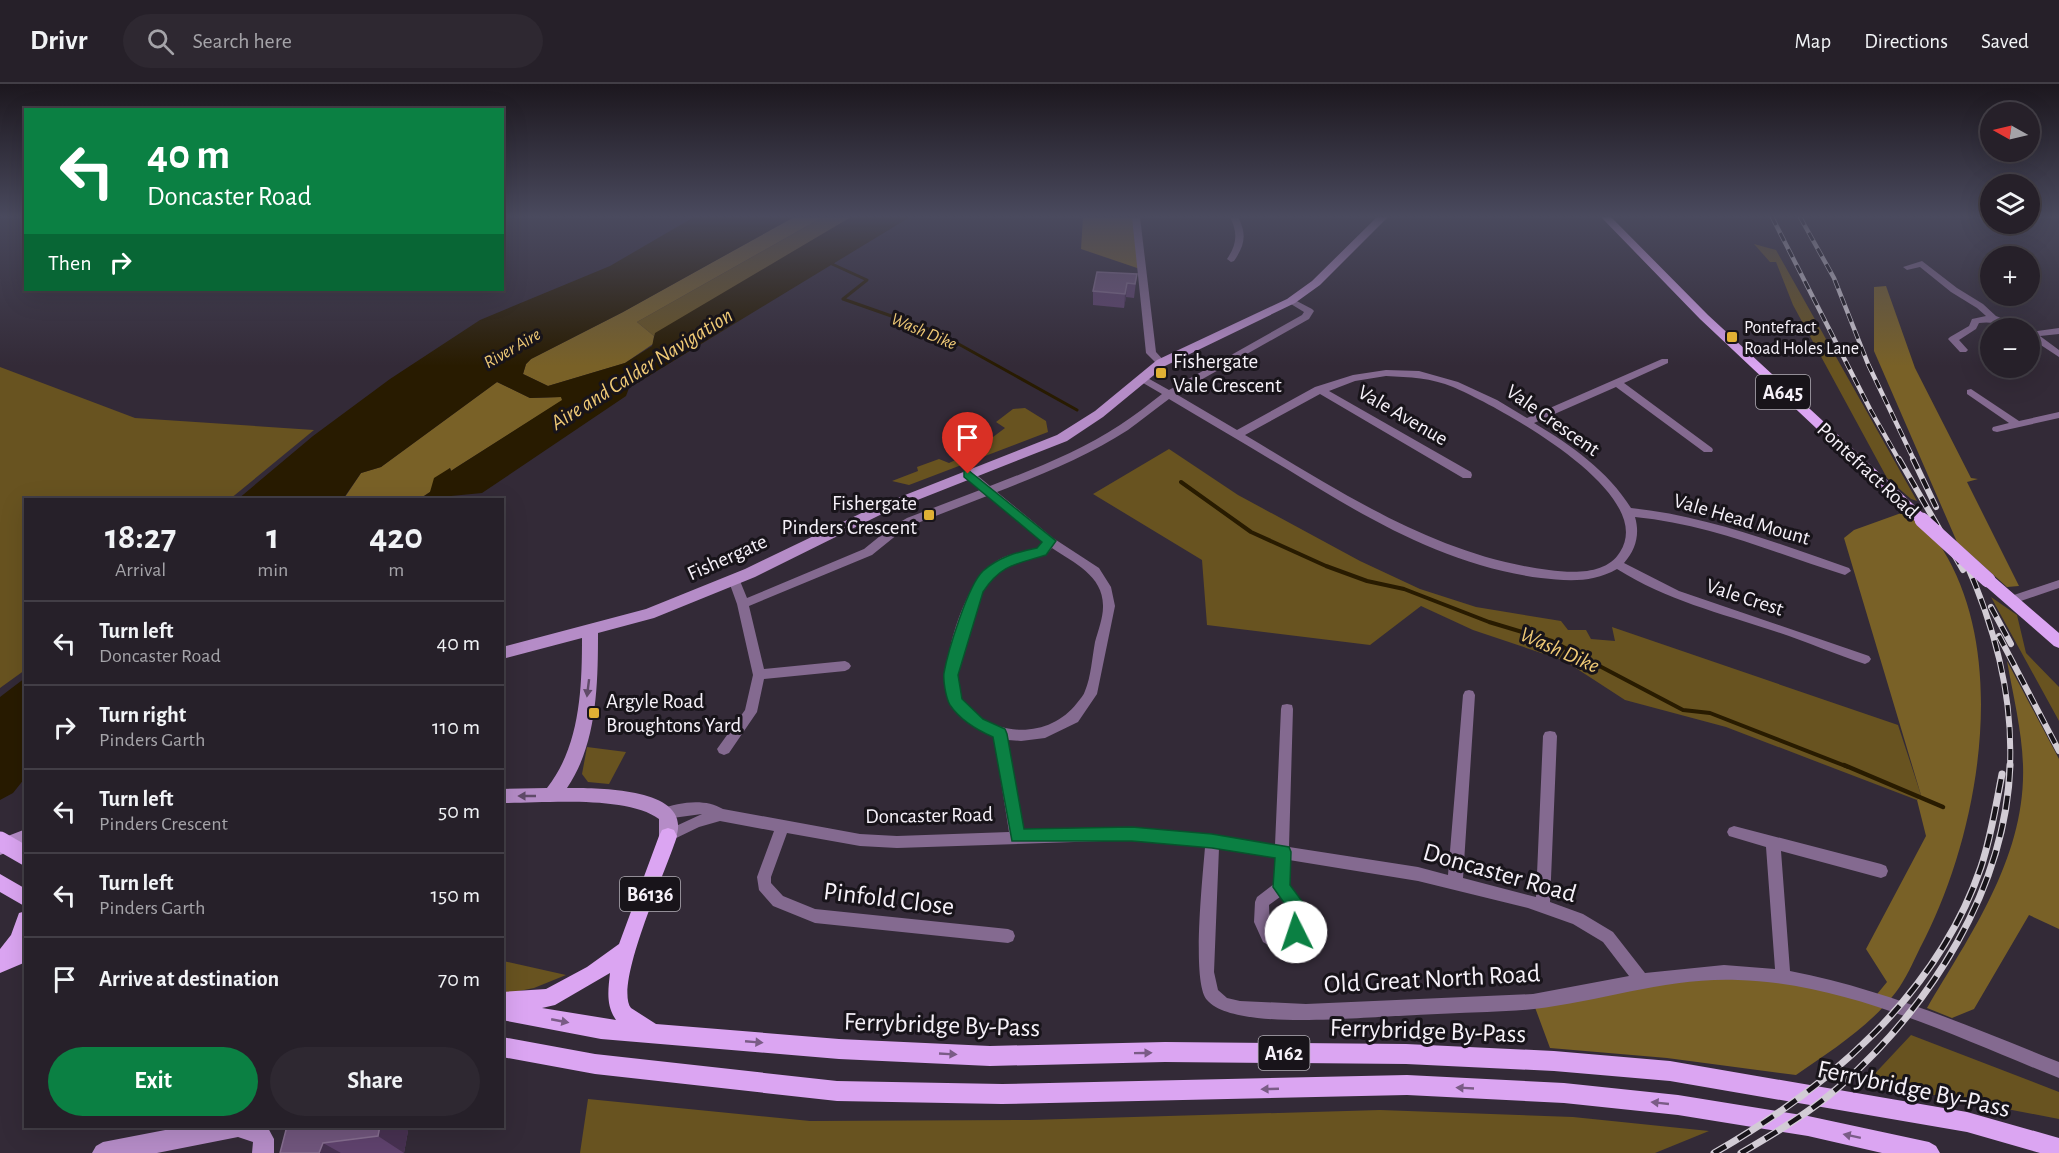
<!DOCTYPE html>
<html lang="en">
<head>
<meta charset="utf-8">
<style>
	:root { --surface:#262029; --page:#2e2831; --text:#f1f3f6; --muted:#a4a3a8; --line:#423e46; --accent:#0b8043 }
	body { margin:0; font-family:"Alegreya Sans",sans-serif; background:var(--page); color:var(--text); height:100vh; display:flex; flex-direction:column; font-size:22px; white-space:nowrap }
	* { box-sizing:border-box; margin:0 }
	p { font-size:20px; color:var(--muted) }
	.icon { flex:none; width:33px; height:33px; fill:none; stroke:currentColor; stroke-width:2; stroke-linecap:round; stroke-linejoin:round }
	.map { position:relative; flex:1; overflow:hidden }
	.panel { position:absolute; left:24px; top:414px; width:480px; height:630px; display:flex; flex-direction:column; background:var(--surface); border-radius:0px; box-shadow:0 6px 24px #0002,0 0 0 2px var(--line) }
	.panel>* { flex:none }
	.hud { position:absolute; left:24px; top:24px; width:480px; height:183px; border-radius:0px; box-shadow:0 6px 24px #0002,0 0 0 2px var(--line); background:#0b8043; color:#fff; overflow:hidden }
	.needle { width:39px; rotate:278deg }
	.tools { position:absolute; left:1980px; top:18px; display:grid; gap:12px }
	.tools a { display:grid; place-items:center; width:60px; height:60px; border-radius:50%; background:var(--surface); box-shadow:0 6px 24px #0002,0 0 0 2px var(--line); font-size:30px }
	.pin { position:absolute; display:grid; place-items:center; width:51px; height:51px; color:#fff; margin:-62px -26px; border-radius:50% 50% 50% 0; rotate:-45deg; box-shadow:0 0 6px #0007 }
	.pin .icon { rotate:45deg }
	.me { position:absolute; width:66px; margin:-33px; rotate:356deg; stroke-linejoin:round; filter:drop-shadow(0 0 4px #0008) }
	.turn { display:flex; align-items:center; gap:21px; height:126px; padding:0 24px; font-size:27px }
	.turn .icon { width:78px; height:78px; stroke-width:2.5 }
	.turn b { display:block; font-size:42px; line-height:51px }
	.then { display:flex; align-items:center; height:57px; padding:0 24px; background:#0003; gap:12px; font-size:22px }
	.eta { display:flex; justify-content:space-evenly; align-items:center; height:102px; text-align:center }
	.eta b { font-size:36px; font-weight:600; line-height:42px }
	.action { display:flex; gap:12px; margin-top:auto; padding:12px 24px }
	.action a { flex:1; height:69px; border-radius:36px; background:var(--accent); color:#fff; font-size:24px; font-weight:600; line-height:69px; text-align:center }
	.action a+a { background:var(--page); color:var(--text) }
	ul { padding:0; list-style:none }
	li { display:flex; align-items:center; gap:18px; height:84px; padding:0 24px; border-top:2px solid var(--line) }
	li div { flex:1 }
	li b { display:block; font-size:22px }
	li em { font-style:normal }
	header { display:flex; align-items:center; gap:36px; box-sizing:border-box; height:84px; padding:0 30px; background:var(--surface); border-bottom:2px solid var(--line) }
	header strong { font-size:28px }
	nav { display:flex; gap:33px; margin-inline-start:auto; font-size:21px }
	.search { width:420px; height:54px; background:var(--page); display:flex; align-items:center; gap:15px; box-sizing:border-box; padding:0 21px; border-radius:33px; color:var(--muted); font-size:22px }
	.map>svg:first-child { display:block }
</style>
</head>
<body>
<header>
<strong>Drivr</strong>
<div class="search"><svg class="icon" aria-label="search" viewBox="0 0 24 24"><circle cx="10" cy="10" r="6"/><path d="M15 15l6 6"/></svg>Search here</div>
<nav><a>Map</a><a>Directions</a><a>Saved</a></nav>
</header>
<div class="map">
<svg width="2059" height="1069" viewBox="0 0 2059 1069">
	<rect width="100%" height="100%" fill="#332a37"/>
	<path fill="#685320" d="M823,133h29l-198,119 -17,-14z
		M1754,160l22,6 141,251 -6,-2 -24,-21 -94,-173 -17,-43h-6z
		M0,283l135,51 179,12 -84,69 -204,1 -1,170 -25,18z
		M1025,324l21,13 2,11 -139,53 -17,-4 26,-10 -1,-4 22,-8 10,4 24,-11 32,-24 -9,-6 17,-13z
		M1169,365l69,46 122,66 60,28 56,18 85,14 7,9h18l5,9 24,2 -3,-14 286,98 23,70 -4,5 -191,-73 -101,-27 -60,-39 -92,-31 -52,-24 -51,39 -163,-20 -5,-65 -109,-66z
		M1991,513l26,18 9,38 33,34v34z
		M587,663l39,5 -17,32 -21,-2 -6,-8z
		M503,877l63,14 -32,13 -30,6z
		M1911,951l148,57v27l-192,-37z
		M588,1015l222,22 219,-1 351,-10 193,7 136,14 -54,22h-1075z"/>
	<path fill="#796127" d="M794,133h29l-186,105 17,14 -1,8 -28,19 -77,23 -25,-12 3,-10 5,-5 92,-47z
		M1083,133h53l7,53 -62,-21z
		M1886,202l29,82 56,110 7,1 -11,3 52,104 -12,1 -50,-45 -83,-191v-64z
		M497,298l33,16 31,-1 2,3 -106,67 -6,4 -1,-3 -20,24 -11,7 -76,1 18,-27 20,-6z
		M1904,428c12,11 31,24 39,38 68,110 35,289 -23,398 -7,14 -14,31 -24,44 -27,35 -64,58 -100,83l-129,-17 -117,-10 -17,-46 216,-29 124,26 14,-17 -21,-33 60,-113 -9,-36 4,-5 -77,-257 10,-8z
		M2007,577l52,98v170l-30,-14 -55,94 -22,9 -25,-10c44,-75 99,-151 96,-243 -1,-34 -10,-70 -16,-104z"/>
	<path fill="#281b00" d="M694,133h100l-171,95 -92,47 -5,5 -3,10 25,12 77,-23 27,-17 3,-13 196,-116h59l-281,171 -3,8 -144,97 -62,6 10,-7 4,-14 16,-10 1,3 6,-4 105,-67 -1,-3 -31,1 -33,-16 -116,85 -20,6 -18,26h-105l75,-63 77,-57 90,-59 130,-54z
		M25,594v100l-12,15 -13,7v-103z"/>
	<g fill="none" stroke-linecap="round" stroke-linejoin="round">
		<path stroke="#281b00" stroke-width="3" d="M832,180l35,16 -24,19 94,33 140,78"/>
		<path stroke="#281b00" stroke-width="4" d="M1181,398l70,50 75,34 41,15 37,8 85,33 63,19 131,69 27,3 138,54"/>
		<path stroke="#281b00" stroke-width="4.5" d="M1844,681l99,42"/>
		<path fill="#846a90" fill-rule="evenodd" d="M1132,133h8l16,135 10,11 -5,3 -3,-1 -12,-12z
			M1230,133h8c9,17 7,28 -4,44l-3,1 -4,-3c10,-15 11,-26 3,-42z
			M1922,177l35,27 26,16 13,12 29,12c-18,2 -27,-8 -46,-5l-3,6 -17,11 9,10 -2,2h-6l-12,-13 2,-2 19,-11 3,-7 14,-3 -9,-8 -26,-16 -31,-25 -13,3 -4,-3z
			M1291,214l21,11 2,2 -5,8 -133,75 61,36 78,-43 38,-12 33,-5 33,1 39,11 39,18 30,18 135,-59h6v4l-44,20 88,65 1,2 -1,2h-8l-88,-65 -82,36c37,22 74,48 97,85 76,8 146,35 218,60l2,3 -6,4c-70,-22 -136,-51 -210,-58 5,17 1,33 -11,46l55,28 190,65 2,3 -2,3 -4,2c-31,-10 -60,-23 -91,-33 -54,-18 -108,-31 -157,-62 -24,14 -50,12 -76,9 -94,-12 -175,-60 -254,-109 -39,-23 -79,-47 -118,-70 -14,10 -27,21 -41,31 -40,26 -87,45 -131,62l56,46 46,30 12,19 4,19 -18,88 -19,28 -33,16 -24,3 -13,-1 15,91 109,-3 80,7 63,10 6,-136 1,-4 5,-1 5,1 1,4 -4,138 129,20 30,8 15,-180 2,-4 4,-1 4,1 2,4 -12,183 73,19 7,-161 2,-4 5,-1 5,1 2,4 -7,166 33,12 30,18 32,41 79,-8 51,4 -9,-122 -37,-11 -2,-4 2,-4 5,-2 147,38 5,2 2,5 -2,5 -5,2 -100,-27 9,120c94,18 181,56 269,91v16c-101,-40 -211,-95 -321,-98 -69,-3 -136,21 -204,29 -16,2 -32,2 -47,3 -29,1 -59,2 -88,4 -40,1 -166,15 -192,-16 -16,-18 -4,-125 -2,-153l-73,-7 -235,8 -37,-2 -73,-13 -16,44v6l12,13 32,13 193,20 5,2 2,5 -2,5 -5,2 -193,-20 -42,-17 -14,-16 -2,-13 17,-46 -54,-10 -21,6 -31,15 -5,-2 -2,-4 2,-4 39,-18 -37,5 -5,-2 -2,-4 2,-4c20,-7 45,-11 63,0l137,25 37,2 112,-4 -15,-95c-16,-7 -35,-17 -43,-34 -16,-30 12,-112 35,-134 15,-14 32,-17 51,-20l6,-7 -56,-46 -72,28 -17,10 -26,21 -123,51 15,63 81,-8 4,2 2,3 -2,3 -4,2 -81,8 -7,33 -28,41 -5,2 -5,-2 -2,-4 28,-39 8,-35 -16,-71 -9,-25 6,-4 4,1 9,22 117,-49 26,-21 17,-10 73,-28 -16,-13 -1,-3 1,-3h8l18,15c44,-17 91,-35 130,-61 15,-10 28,-20 42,-31l-24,-14v-4h6l25,14 133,-75 2,-3 -18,-11zM1386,292c23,1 46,2 67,11 42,18 206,105 167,165 -14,23 -47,21 -71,18 -113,-14 -208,-78 -304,-135l75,-41 143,84h8l1,-3 -1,-3 -142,-81 26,-10zM1052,464c22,15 52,28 51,59 0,11 -5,24 -8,35 -3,16 -4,35 -10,49 -1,4 -5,8 -8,12 -23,30 -66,35 -97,14 -7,-5 -15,-11 -19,-19 -11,-27 10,-85 24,-110 7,-13 19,-24 34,-28 12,-3 25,0 33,-12zM1219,764l56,9 -1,27 -17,13 -2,5 -1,20 9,20 17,10 15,-6 6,-12 2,-14 -3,-14 -12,-21 1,-25 129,21 110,27 45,16 30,18 26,34 -96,18 -227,10 -66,-3 -13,-3 -9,-8 -4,-18zM1280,813c8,12 11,25 5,39l-4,2 -11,-10 -1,-23z
			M2059,244v6l-19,2 19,14v7l-29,-19v-6z
			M1971,305l48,32 40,-9v6l-62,14 -4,-1 -1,-2 1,-2 16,-4 -42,-29v-4z
			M2059,496v8l-47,16 -6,-4 2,-3z"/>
		<path fill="#b58cc7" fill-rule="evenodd" d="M1377,133h11l-68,68 -25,18 -130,63 -62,51 -36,24 -185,73 -127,63 -101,41 -56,15c0,52 -1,111 -31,155 30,0 133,-1 107,54l-6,2 -6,-2 -3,-6v-17c-32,-24 -116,-16 -157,-16v-14l45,-1c33,-42 35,-99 35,-150l-80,21v-12l144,-38 99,-40 127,-61 185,-73 38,-24 62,-51 130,-61 25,-18z
			M26,745v16l-26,10v-16z
			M186,1042h81l7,13v14h-22l1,-11 -15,-5 -81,16h-65l4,-7 7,-4z"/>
		<path fill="#dba5f2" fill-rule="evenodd" d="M1601,133h10l97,98 219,202 2,3 -2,3h-10l-217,-204z
			M1988,491l5,1 66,57v15l-5,-2 -71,-62 -2,-4 2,-4z
			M668,744l6,2 3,6c-9,31 -64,149 -46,172l25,16 183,15 151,7 175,-4 241,2 148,7 116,10 297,51 92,26v15h-19l-73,-21 -297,-51 -116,-10 -148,-7 -241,-2 -175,4 -151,-7 -238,-20 -99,-19v-28l44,-3 41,-22 32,-23 40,-108 3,-6zM610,889c-2,18 -4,32 6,47l-74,-12 13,-3z
			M0,790l26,15v18l-26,-15z
			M26,827v51l-26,11v-24l11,-14 8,-22z
			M502,953l93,17 242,27 165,3 405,-9 157,8 114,12 130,21 121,26 7,4 4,7h-58l-74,-17 -130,-21 -114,-12 -157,-8 -405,9 -165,-3 -242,-27 -93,-17z"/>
		<defs>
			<path id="rail-far2" d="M1772,133l99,194 28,49
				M1800,133l34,61 34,86 46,96"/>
			<path id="rail-far1" d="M1899,375l64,111
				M1913,375l23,48
				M1964,474c30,67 49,135 46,209
				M1991,523l20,37
				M1999,552l60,115"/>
			<path id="rail" d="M1714,1069c114,-65 223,-158 267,-286 10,-30 15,-62 21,-93
				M1741,1069c34,-20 68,-40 98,-66 91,-80 167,-198 171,-322"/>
		</defs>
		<use href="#rail-far2" stroke="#d2ccd5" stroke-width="4.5"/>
		<use href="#rail-far1" stroke="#d2ccd5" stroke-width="6"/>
		<use href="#rail" stroke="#d2ccd5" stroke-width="7"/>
		<use href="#rail-far2" stroke="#18141a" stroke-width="3" stroke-dasharray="9" stroke-linecap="butt"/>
		<use href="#rail-far1" stroke="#18141a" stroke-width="4" stroke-dasharray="11" stroke-linecap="butt"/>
		<use href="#rail" stroke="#18141a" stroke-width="4.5" stroke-dasharray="14" stroke-linecap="butt"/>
		<path stroke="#dba5f2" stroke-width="15" d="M1922,436l66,60"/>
		<path stroke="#dba5f2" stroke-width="19" d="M0,757l26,15"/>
	</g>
	<path fill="#5f426d" d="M1137,190l-3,24 -8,-1 -2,11 -31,-3v-14z
		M287,1042h115l6,5 -4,22h-124z"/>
	<path fill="#473151" d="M1127,199l-1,14 -2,11 1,-14z
		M380,1042h22l6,5 -4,22 -26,-17z
		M323,1059l18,10h-22z"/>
	<path fill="#70557c" stroke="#856d8f" stroke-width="1.5" d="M1097,188l40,2 -2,10 -8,-1 -2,11 -32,-3z
		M287,1042h93l-2,10 -55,7 -4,10h-39z"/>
	<defs><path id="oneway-solid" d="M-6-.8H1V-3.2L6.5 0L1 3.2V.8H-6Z" transform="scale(1.5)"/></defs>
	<g fill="#5f4a68">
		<use href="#oneway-solid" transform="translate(588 604) rotate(97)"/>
		<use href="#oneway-solid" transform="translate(527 712) rotate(-180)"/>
	</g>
	<g fill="#7a5c86">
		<use href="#oneway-solid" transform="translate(560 937) rotate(11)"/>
		<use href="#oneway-solid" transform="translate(754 958) rotate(5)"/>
		<use href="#oneway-solid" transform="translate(1143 969) rotate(-1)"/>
		<use href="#oneway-solid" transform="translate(948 970) rotate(3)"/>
		<use href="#oneway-solid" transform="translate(1465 1004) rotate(-177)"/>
		<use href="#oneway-solid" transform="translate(1270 1005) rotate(178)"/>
		<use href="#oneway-solid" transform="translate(1660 1019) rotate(-174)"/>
		<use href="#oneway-solid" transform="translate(1852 1052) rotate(-168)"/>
	</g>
	<linearGradient id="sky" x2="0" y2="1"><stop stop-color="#1c171e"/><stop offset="0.47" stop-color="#4a4a5e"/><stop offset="1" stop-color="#4a4a5e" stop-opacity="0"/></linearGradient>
	<rect width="2059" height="282" fill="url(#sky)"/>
	<path fill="#0b8043" stroke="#07532c" stroke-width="1.5" d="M968,386l88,71 -10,14c-29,9 -45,9 -63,37l-25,83 4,24 21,20 22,10 2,5 17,95 108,-2 80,7 77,13 2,5 -1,33 14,19v28l-2,6 -6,2 -6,-2 -3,-31 -14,-20 2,-29 -63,-10 -80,-7h-120l-19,-104c-16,-7 -33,-17 -43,-32 -4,-7 -7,-24 -6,-32 4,-22 24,-88 39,-102 16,-14 34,-19 54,-23l5,-6 -78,-65v-6z"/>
	<g fill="#e0b034" stroke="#18141a" stroke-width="2">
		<rect x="1726" y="247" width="12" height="12" rx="3"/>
		<rect x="1155" y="283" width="12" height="12" rx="3"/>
		<rect x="923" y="425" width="12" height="12" rx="3"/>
		<rect x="588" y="623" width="12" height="12" rx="3"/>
	</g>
	<g text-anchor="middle" stroke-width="6" stroke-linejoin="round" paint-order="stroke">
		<g font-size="18" fill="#f6f1f9" stroke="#18141a" text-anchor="start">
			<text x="1744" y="249">Pontefract<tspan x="1744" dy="21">Road Holes Lane</tspan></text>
		</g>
		<g font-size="18" font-style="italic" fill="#f0ca76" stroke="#18141a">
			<text transform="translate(924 247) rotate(23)" y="6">Wash Dike</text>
			<text transform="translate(512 264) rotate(-30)" y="6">River Aire</text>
		</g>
		<g fill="#18141a" stroke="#b3afb6" stroke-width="1.5">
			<rect x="1756" y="291" width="54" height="34" rx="4.5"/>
			<rect x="620" y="793" width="60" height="34" rx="4.5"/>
			<rect x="1258.5" y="952" width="51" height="34" rx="4.5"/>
		</g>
		<g font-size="20" font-weight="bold" fill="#f6f1f9">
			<text x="1783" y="315">A645</text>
			<text x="650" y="817">B6136</text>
			<text x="1284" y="976">A162</text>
		</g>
		<g font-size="21" fill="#f6f1f9" stroke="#18141a" text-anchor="start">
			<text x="1173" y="284">Fishergate<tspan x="1173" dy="24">Vale Crescent</tspan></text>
			<text x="917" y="426" text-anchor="end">Fishergate<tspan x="917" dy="24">Pinders Crescent</tspan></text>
			<text x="606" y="624">Argyle Road<tspan x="606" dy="24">Broughtons Yard</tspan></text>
		</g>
		<g font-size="21" fill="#f6f1f9" stroke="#18141a">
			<text transform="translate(1403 331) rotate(30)" y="7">Vale Avenue</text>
			<text transform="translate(1553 336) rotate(35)" y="7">Vale Crescent</text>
			<text transform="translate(1868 386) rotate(43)" y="7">Pontefract Road</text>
			<text transform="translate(1742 435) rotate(16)" y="7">Vale Head Mount</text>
			<text transform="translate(727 473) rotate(-24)" y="7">Fishergate</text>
			<text transform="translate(1745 513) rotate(18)" y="7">Vale Crest</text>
			<text transform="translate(929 731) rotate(-1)" y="7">Doncaster Road</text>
		</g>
		<g font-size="22" font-style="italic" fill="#f0ca76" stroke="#18141a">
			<text transform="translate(641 284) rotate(-32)" y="8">Aire and Calder Navigation</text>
			<text transform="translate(1560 565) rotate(24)" y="8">Wash Dike</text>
		</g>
		<g font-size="26" fill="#f6f1f9" stroke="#18141a">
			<text transform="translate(1500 788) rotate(16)" y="9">Doncaster Road</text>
			<text transform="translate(889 814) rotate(7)" y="9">Pinfold Close</text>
			<text transform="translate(1432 894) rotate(-3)" y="9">Old Great North Road</text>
			<text transform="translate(942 940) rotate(2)" y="9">Ferrybridge By-Pass</text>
			<text transform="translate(1428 946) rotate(2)" y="9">Ferrybridge By-Pass</text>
			<text transform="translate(1914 1004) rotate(12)" y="9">Ferrybridge By-Pass</text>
		</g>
	</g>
</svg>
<div class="tools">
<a><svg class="needle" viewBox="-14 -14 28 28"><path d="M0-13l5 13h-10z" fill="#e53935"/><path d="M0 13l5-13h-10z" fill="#a4a3a8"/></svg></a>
<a><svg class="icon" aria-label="layers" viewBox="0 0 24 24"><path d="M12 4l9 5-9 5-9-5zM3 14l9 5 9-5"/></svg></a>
<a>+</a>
<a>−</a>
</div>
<div class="pin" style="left:968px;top:390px;background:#d93025"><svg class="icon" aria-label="arrive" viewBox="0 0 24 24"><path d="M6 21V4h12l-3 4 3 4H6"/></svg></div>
<svg class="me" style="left:1296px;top:848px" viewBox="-20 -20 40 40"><circle r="19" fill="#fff"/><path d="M0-13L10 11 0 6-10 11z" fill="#0b8043"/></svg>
<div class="hud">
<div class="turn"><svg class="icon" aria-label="left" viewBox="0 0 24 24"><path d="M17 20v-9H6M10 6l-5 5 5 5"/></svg><div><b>40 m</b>Doncaster Road</div></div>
<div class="then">Then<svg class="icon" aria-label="right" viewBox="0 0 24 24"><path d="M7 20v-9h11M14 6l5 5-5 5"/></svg></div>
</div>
<section class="panel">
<div class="eta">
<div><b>18:27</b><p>Arrival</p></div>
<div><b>1</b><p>min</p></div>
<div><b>420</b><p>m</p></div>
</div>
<ul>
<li><svg class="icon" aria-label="left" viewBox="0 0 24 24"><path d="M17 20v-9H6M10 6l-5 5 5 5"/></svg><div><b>Turn left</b><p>Doncaster Road</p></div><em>40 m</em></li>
<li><svg class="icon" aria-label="right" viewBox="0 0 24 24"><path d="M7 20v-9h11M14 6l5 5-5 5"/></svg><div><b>Turn right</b><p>Pinders Garth</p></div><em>110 m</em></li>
<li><svg class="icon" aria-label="left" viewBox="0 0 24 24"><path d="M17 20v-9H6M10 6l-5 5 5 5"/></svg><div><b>Turn left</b><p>Pinders Crescent</p></div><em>50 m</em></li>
<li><svg class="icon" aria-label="left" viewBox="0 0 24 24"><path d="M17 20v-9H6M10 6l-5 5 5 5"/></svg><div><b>Turn left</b><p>Pinders Garth</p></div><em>150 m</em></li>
<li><svg class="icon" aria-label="arrive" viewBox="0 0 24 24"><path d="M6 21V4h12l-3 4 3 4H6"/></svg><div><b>Arrive at destination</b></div><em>70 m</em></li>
</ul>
<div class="action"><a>Exit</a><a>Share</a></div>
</section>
</div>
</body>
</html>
